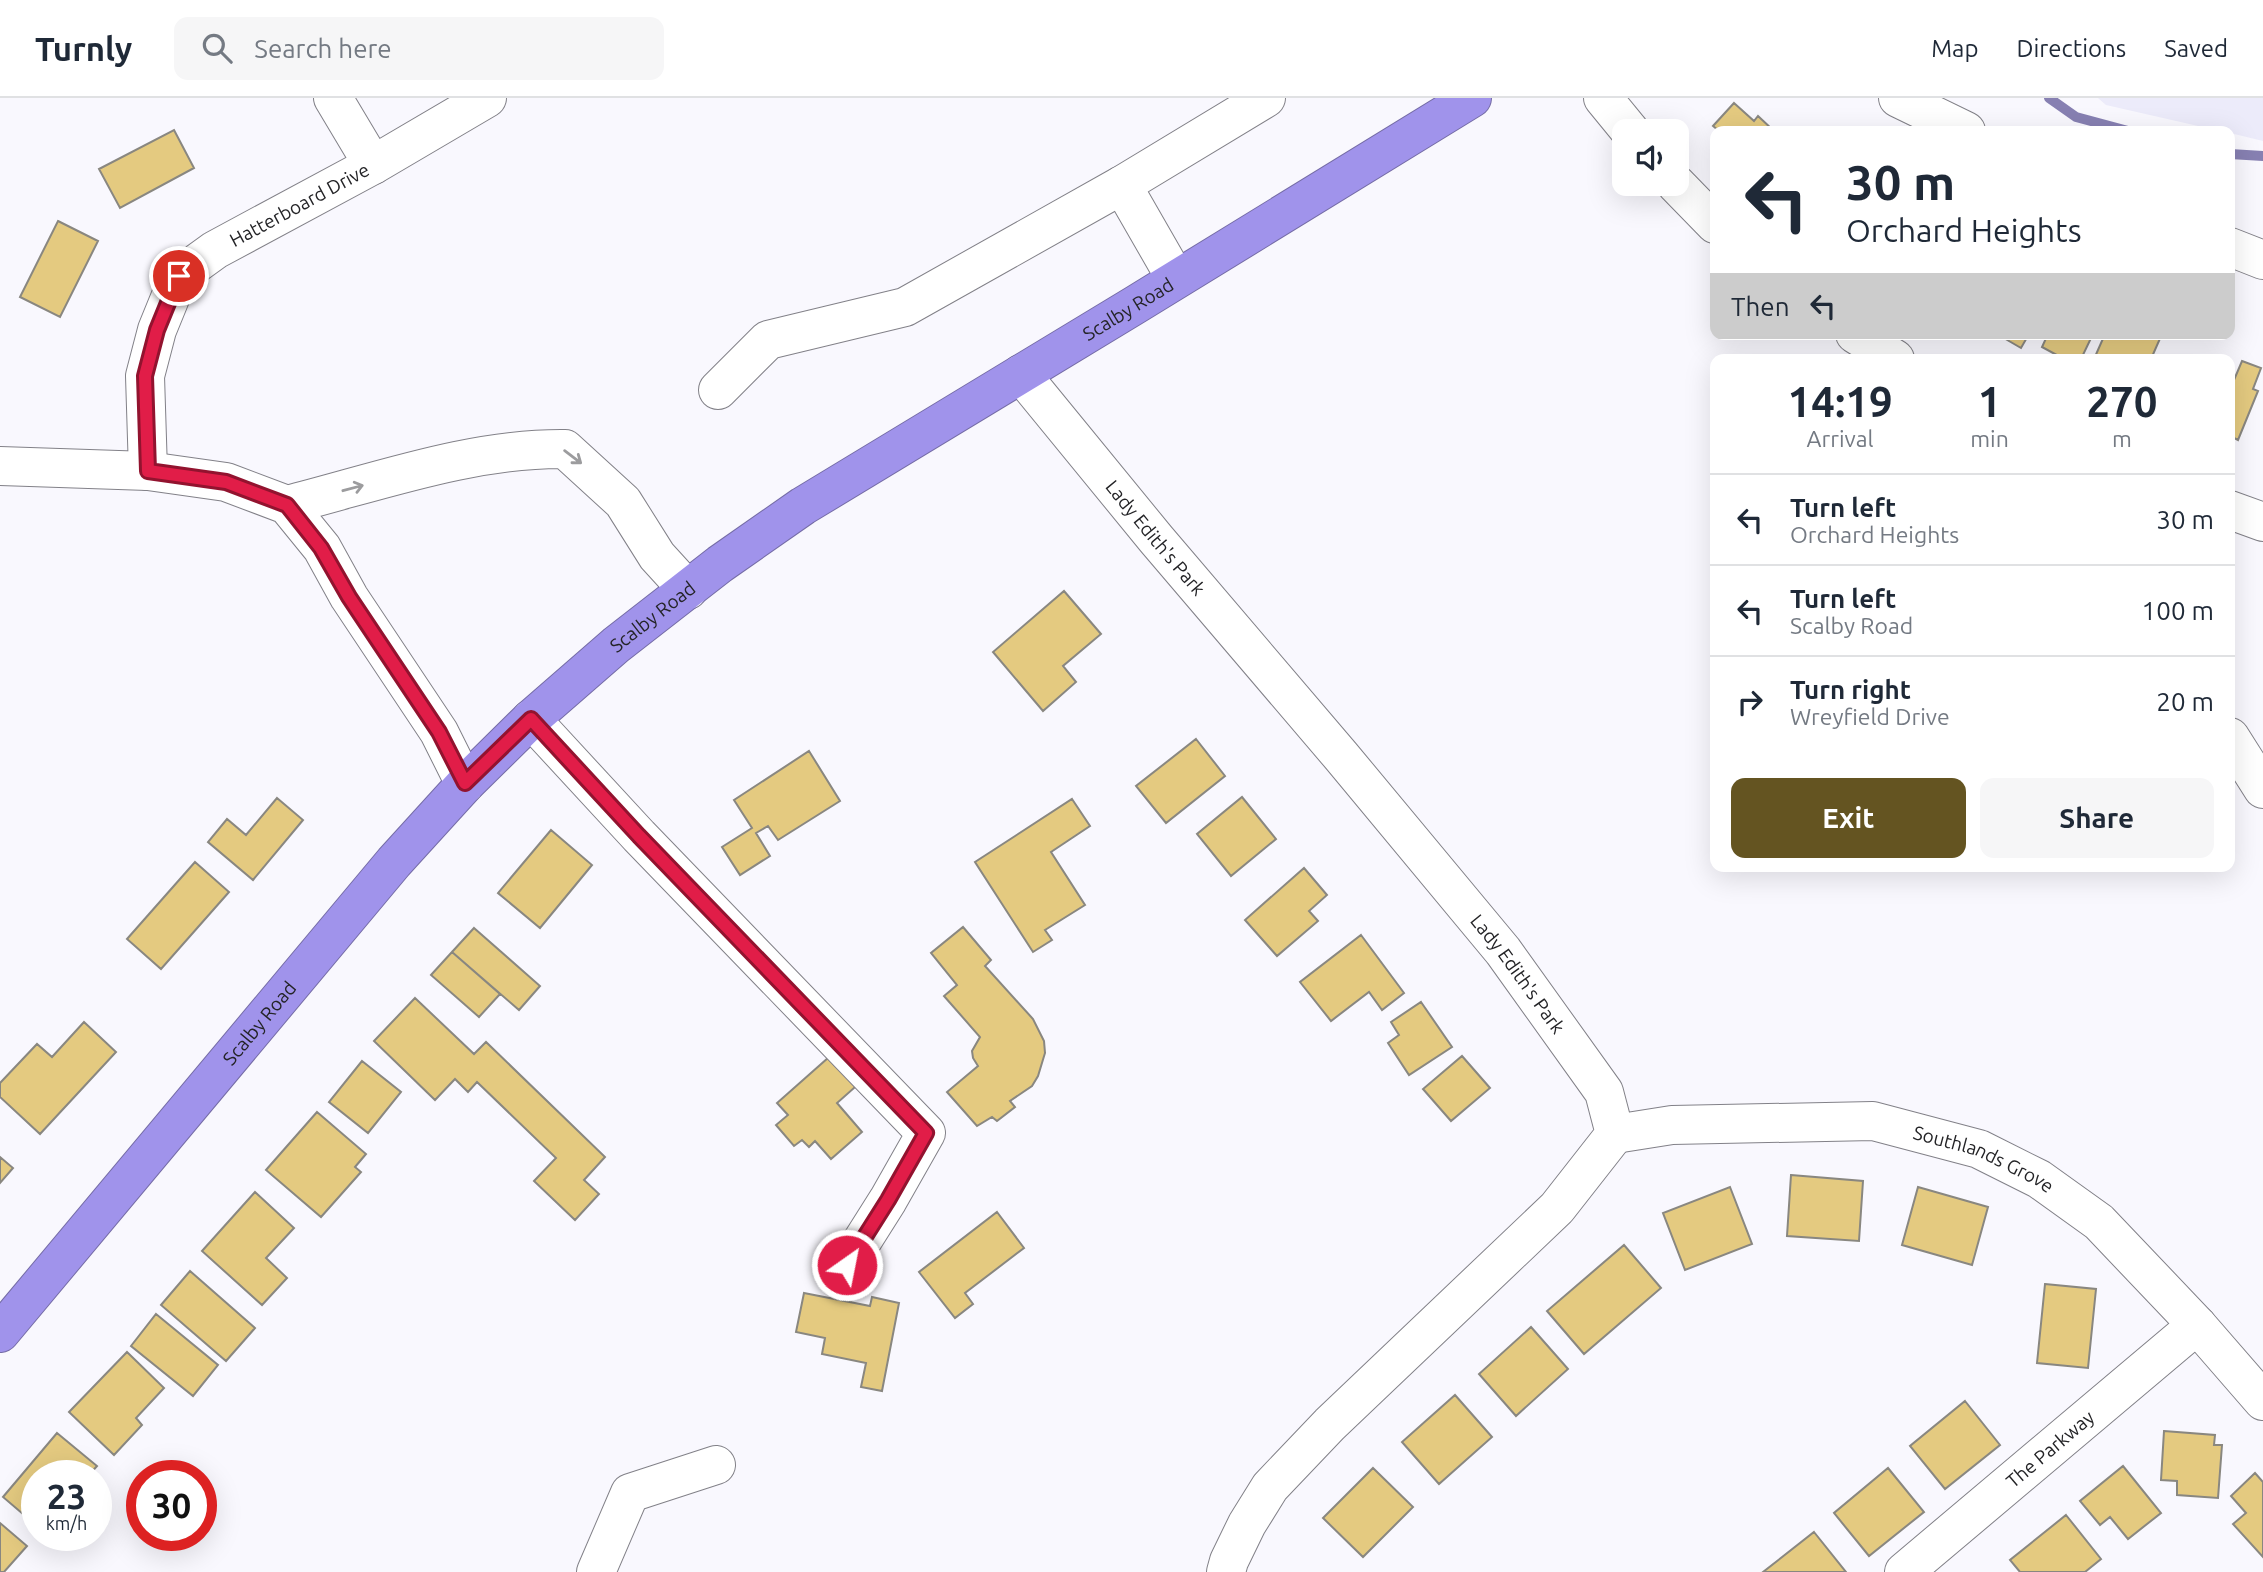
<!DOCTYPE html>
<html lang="en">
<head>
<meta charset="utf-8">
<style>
	:root { --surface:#fff; --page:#f6f6f7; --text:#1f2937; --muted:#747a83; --line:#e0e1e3; --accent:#645421 }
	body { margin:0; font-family:Ubuntu,sans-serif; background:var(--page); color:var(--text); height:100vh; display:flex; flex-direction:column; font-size:26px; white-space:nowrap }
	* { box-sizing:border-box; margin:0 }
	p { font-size:23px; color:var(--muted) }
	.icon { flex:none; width:38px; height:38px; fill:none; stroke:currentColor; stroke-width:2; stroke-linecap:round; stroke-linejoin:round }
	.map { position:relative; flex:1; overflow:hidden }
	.side { position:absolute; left:1710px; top:256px; width:525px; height:518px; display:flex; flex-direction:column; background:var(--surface); border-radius:14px; box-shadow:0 7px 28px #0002 }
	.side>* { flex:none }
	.top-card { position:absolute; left:1710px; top:28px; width:525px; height:214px; border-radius:14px; box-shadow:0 7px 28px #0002; background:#fff; color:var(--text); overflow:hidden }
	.buttons { position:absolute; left:1612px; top:21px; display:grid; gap:14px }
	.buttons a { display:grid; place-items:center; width:77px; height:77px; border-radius:14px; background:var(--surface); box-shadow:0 7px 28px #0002; font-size:35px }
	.speed { position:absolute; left:21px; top:1362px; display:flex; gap:14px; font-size:35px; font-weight:700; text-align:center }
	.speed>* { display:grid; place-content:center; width:91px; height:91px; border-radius:50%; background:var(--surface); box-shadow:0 7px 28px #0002; line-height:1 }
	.speed small { font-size:18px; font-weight:400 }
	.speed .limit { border:10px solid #d22; background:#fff; color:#111 }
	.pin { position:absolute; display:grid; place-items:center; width:60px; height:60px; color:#fff; margin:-30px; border:4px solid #fff; border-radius:50%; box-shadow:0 2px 7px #0007 }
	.me { position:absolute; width:77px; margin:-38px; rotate:33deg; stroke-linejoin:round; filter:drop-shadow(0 0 5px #0008) }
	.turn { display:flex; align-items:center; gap:24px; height:147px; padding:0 21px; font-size:32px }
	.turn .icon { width:91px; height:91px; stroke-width:2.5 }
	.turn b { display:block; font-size:49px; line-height:60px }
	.then { display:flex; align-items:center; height:66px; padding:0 21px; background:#0003; gap:14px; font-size:26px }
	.eta { display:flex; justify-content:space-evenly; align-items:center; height:119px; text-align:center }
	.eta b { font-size:42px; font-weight:600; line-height:49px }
	.cta { display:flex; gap:14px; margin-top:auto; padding:14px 21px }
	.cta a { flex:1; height:80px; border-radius:14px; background:var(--accent); color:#fff; font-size:28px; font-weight:600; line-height:80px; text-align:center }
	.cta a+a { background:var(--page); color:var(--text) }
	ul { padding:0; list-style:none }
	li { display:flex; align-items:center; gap:21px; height:91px; padding:0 21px; border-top:2px solid var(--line) }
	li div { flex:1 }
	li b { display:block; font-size:26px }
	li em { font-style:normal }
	header { display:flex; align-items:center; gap:42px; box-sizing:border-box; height:98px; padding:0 35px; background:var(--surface); border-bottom:2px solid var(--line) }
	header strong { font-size:33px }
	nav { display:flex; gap:38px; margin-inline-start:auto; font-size:24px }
	.search { width:490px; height:63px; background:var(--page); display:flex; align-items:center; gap:18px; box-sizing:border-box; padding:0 24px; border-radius:14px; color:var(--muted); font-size:26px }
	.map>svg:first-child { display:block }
</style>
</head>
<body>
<header>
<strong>Turnly</strong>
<div class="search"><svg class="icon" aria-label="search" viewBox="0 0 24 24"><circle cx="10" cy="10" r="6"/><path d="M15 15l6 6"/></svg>Search here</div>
<nav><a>Map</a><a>Directions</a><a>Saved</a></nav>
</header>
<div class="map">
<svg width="2263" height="1474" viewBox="0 0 2263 1474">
	<rect width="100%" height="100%" fill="#f9f8fe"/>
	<path fill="#ecebfa" d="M2098,0h165v43l-33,-8v-2h-10l-114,-26z"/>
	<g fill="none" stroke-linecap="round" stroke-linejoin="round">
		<path stroke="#8780b2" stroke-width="10" d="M2049,0l27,19 52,14
			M2230,56l33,2"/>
	</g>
	<path fill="#e4ca80" stroke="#898780" stroke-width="2" d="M1734,5l20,18 4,-5 16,15h-55l-6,-5z
		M174,32l20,38 -74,40 -21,-39z
		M58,123l40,20 -38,76 -40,-20z
		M1997,236h32l-8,14z
		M2048,236h45l-12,25h-17l-22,-12z
		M2105,236h57l-11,25h-57z
		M2242,263l19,7 -8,21 5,2 -20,49 -8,-4v-54l1,-3 3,1z
		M1064,493l37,43 -38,32 13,16 -33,29 -50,-59z
		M1196,641l29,37 -59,47 -30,-37z
		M809,653l31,50 -62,39 -10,-14 -12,7 14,23 -30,19 -18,-28 30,-19 -18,-28z
		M1242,699l34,42 -45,37 -34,-42z
		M277,700l26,22 -50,60 -45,-38 19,-23 19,16z
		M1072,701l18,27 -39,26 34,53 -40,25 7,10 -19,12 -58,-90z
		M551,732l41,35 -52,63 -42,-35z
		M195,764l34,30 -68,77 -34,-30z
		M1304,770l23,27 -18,16 9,10 -41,35 -32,-36z
		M963,829l28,33 -6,6 48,53 11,22 1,12 -7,23 -6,10 -22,15 5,6 -18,14 -5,-4 -15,9 -30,-34 31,-26 -5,-8 -1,-7 8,-14 -36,-41 13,-11 -26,-32z
		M474,830l66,58 -21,24 -67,-58z
		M1361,837l43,58 -22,17 -13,-18 -38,29 -31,-39z
		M452,854l48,42 -21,23 -48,-42z
		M415,900l59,56 12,-12 119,115 -21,23 15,14 -24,26 -41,-39 22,-23 -79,-76 -9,10 -13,-13 -20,21 -61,-59z
		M1421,904l31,45 -43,28 -21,-32 11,-8 -8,-13z
		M84,924l32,30 -76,82 -40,-37v-14l37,-39 15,13z
		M837,952l26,30 -26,23 25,29 -31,27 -16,-18 -6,6 -7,-7 -8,6 -18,-21 12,-10 -11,-12z
		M1462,958l28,32 -39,33 -28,-32z
		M362,963l39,31 -33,41 -39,-31z
		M317,1014l49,42 -11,13 6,5 -40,45 -55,-47z
		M0,1059l13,11 -13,15z
		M1791,1077l72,6 -4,60 -72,-5z
		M1730,1089l22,57 -67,26 -22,-57z
		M1918,1089l70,20 -16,58 -70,-20z
		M255,1094l39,36 -28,30 21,20 -25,27 -60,-54z
		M997,1114l27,36 -59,45 8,11 -18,14 -36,-46z
		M1624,1147l37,43 -77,66 -37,-43z
		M190,1173l65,57 -29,33 -65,-56z
		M2045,1186l51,5 -8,79 -51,-5z
		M804,1195l66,13 2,-9 27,6 -17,88 -21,-4 5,-24 -44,-9 3,-16 -29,-6z
		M156,1216l62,51 -25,31 -62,-50z
		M1531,1229l37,42 -52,47 -37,-42z
		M127,1254l37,36 -28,30 6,7 -28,30 -45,-43z
		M1455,1297l37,42 -53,47 -37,-42z
		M1965,1303l35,44 -55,44 -35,-43z
		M2164,1333l51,4 -1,10h8l-4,53 -41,-3v-14l-16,-1z
		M57,1335l40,33 -8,9h-52v51l-34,-29z
		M2123,1368l38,47 -33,26 -18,-22 -10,8 -20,-24z
		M1373,1370l40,39 -50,50 -40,-39z
		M1888,1370l36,44 -55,44 -35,-43z
		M2255,1375l8,9v75l-30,-33 13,-11 -15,-17z
		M2066,1417l35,44 -16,13h-65l-10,-12z
		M0,1425l27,23 -23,26h-4z
		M1814,1434l32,40h-83z"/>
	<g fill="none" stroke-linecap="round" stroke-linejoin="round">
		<defs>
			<g id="minor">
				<path d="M333,0l40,67"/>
				<path d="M1603,0l27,33"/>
				<path d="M1898,0l68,33"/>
				<path d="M1676,86l39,40"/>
				<path d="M1122,87l54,94"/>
				<path d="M2230,149l33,13"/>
				<path d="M1855,236l40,25"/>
				<path id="s1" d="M1021,276l135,165 185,217 162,195 101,141 11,42 -58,74 -227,216 -60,63 -23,37 -18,37 -3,11"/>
				<path d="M718,292l50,-50 137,-33 217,-122 144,-87"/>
				<path d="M0,368l148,5 78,11 61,23 35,43 27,49 90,135 26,52"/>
				<path id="s2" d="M148,373l-3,-95 12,-46 22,-54 36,-26 158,-85 114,-67"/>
				<path d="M287,407c91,-23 184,-57 278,-56l58,53 34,54 31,34"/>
				<path d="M2230,412l33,12"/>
				<path d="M531,621l108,117 287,297 -38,67 -41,65"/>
				<path d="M2230,639l33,52"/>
				<path id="s3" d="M1615,1036l57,-9 201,-4 106,28 60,30 60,43 98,103 66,76"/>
				<path d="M596,1474l34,-79 86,-28"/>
				<path id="s4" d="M1904,1474l293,-247"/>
			</g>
			<g id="highway">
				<path id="s5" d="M0,1235l394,-471 71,-78 66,-65 85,-74 104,-81 83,-58 332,-201 337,-207"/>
			</g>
		</defs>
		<use href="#minor" stroke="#828188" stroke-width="40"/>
		<use href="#highway" stroke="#756ca6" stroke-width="40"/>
		<use href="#minor" stroke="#fff" stroke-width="38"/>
		<use href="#highway" stroke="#a093eb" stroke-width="38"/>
	</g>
	<defs><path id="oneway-shaft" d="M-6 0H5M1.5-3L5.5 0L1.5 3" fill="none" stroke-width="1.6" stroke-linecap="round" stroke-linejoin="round" transform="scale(1.75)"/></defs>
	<g stroke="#9c9c9e">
		<use href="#oneway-shaft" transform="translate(573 359) rotate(37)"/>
		<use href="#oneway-shaft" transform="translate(353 390) rotate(-15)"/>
	</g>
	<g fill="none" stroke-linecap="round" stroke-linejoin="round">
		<defs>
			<path id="route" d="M179,178l-22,54 -12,46 3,95 78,11 61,23 34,43 28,49 90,135 26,51 66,-64 108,117 287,297 -38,67 -41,65"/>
		</defs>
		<use href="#route" stroke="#92132f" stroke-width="18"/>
		<use href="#route" stroke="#e11d48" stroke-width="12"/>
	</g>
	<g text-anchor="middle" stroke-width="7" stroke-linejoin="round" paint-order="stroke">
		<g font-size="19" fill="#242427" stroke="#fff">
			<text dy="7" stroke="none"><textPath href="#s2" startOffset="341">Hatterboard Drive</textPath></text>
			<text dy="7" stroke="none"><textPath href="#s5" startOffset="1538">Scalby Road</textPath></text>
			<text dy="7" stroke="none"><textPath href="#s1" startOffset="212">Lady Edith's Park</textPath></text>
			<text dy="7" stroke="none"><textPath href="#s5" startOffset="971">Scalby Road</textPath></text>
			<text dy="7" stroke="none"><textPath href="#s1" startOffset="779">Lady Edith's Park</textPath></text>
			<text dy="7" stroke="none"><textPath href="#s5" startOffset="404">Scalby Road</textPath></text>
			<text dy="7" stroke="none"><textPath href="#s3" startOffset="376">Southlands Grove</textPath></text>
			<text dy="7" stroke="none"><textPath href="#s4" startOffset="191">The Parkway</textPath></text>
		</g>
	</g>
</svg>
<div class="buttons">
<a><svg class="icon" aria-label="sound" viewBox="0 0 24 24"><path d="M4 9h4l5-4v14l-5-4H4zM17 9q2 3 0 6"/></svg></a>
</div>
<div class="speed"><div>23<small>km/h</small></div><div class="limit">30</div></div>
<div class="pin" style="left:179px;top:178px;background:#d93025"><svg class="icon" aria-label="arrive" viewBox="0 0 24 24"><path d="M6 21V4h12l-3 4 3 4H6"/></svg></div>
<svg class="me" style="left:847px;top:1167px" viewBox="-20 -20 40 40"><circle r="17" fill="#e11d48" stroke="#fff" stroke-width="3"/><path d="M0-11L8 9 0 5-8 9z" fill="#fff"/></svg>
<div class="top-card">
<div class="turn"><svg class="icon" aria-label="left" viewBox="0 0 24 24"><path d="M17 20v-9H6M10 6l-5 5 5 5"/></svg><div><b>30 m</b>Orchard Heights</div></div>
<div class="then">Then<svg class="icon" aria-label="left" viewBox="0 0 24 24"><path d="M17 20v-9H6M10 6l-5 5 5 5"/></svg></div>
</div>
<section class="side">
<div class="eta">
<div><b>14:19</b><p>Arrival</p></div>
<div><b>1</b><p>min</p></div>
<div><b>270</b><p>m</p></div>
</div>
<ul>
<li><svg class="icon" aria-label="left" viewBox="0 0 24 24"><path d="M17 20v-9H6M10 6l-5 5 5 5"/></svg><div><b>Turn left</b><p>Orchard Heights</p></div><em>30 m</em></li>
<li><svg class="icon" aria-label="left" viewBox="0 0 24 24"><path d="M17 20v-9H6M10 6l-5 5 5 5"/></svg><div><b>Turn left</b><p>Scalby Road</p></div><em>100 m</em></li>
<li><svg class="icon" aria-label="right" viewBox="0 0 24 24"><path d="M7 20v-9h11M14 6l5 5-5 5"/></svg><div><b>Turn right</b><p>Wreyfield Drive</p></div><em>20 m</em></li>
</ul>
<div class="cta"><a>Exit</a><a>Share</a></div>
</section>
</div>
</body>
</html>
